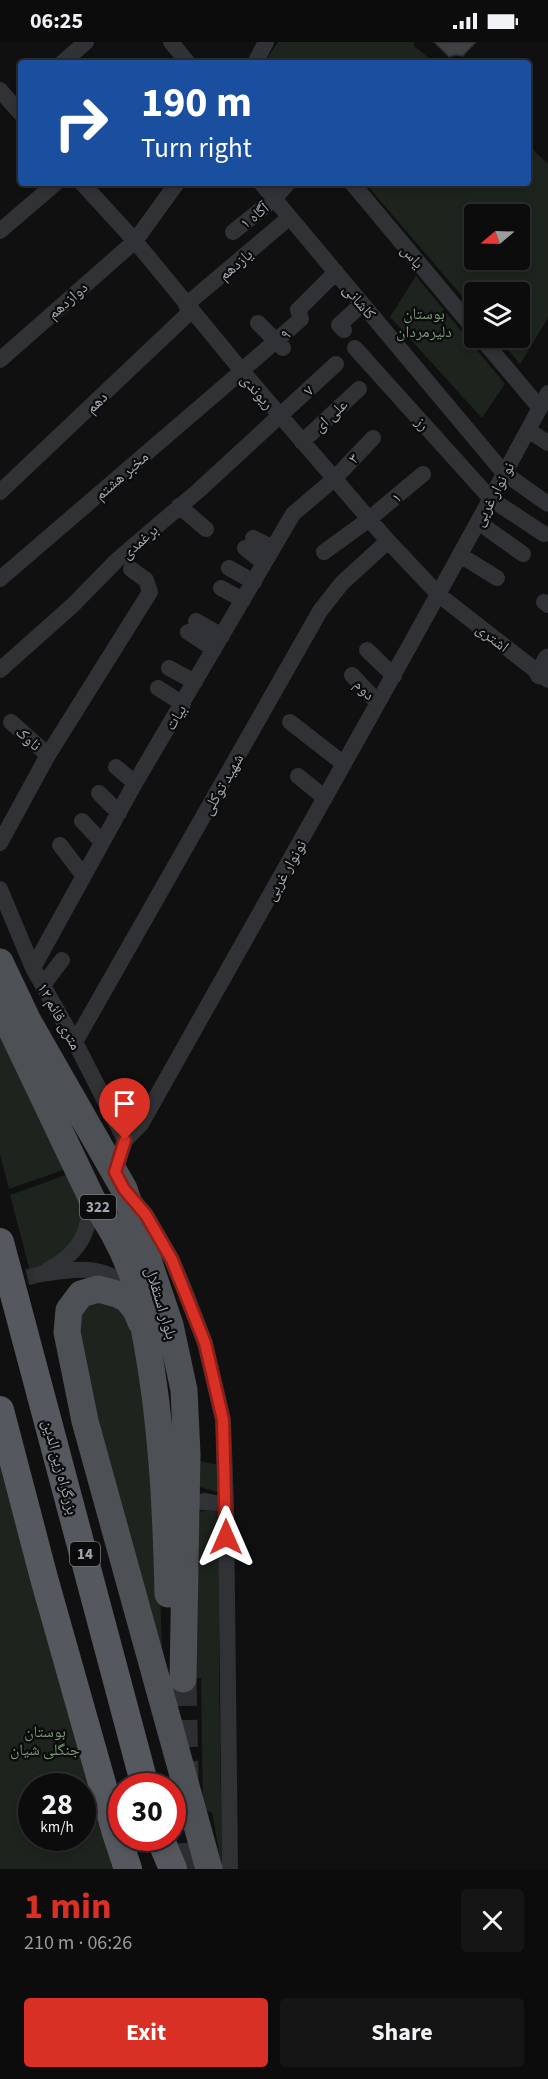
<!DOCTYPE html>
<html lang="en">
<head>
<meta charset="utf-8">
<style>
	:root { --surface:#0c0c0d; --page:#151516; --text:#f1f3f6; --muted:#9a9b9d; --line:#2c2c2e; --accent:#d93025 }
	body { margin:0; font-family:"Source Sans 3","Noto Naskh Arabic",sans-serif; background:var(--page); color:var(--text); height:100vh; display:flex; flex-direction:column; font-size:22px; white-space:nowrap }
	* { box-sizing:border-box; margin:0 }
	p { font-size:20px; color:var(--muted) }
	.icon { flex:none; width:33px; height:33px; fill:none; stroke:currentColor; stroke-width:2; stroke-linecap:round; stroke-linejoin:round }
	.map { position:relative; height:1827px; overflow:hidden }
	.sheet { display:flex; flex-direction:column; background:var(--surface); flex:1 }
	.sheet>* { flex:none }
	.guide { position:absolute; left:18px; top:18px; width:513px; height:126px; border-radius:6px; box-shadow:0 3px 9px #0003,0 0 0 2px var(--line); background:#1a4fa0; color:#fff; overflow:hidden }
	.needle { width:39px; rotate:251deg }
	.controls { position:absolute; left:464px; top:162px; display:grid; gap:12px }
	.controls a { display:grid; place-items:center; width:66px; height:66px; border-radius:6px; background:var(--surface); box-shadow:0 3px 9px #0003,0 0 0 2px var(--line); font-size:30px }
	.speed { position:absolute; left:18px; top:1731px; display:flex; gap:12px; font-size:30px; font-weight:700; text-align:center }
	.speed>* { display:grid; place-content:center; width:78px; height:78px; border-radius:50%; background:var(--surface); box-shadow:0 3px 9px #0003,0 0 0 2px var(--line); line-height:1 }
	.speed small { font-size:15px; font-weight:400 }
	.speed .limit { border:9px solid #d22; background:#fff; color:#111 }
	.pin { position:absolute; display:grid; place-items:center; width:51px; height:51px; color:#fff; margin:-62px -26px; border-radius:50% 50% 50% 0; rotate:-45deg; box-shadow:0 0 6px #0007 }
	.pin .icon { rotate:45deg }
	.me { position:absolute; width:66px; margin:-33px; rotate:0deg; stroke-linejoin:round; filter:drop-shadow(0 0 4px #0008) }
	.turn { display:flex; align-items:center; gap:21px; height:126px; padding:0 24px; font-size:27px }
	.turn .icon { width:78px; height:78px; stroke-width:2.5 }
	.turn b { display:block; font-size:42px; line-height:51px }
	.round { display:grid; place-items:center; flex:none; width:63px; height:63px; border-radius:6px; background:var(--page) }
	.head { display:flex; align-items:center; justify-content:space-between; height:102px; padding:0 24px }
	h1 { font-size:36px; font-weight:700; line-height:45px; color:var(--accent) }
	.action { display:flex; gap:12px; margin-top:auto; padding:12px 24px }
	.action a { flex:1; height:69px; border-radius:6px; background:var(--accent); color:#fff; font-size:24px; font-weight:700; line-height:69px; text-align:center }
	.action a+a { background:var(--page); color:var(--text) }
	.status { display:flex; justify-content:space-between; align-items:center; height:42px; padding:0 30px; background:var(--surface); direction:ltr }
	.status svg { height:16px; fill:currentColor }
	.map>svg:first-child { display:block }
</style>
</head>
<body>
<div class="status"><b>06:25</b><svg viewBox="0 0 49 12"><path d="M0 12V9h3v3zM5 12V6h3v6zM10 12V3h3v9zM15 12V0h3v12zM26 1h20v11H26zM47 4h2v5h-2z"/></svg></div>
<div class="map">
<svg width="548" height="1827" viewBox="0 0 548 1827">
	<rect width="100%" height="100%" fill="#101011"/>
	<path fill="#1d231d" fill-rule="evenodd" d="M278,0h136v4l21,17h-171z
		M528,103l20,19v154l-28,46 -22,-26h21v-46h-45v18l-109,-127h163zM519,172v46h-45v-46z
		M416,234l89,108 -23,34 -92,-101z
		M0,980l69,146 -60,21 -9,-34z
		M71,1131l13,37 -7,29 -38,30 -9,2 -20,-76z
		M90,1256l36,9 14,59 19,193 4,119 -74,-268 -14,-97z
		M0,1360l132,467h-132zM32,1744h50v52h-50z
		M200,1419l18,4 2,28 -20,-6z
		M209,1467l12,5 -2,156 3,199 -10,-57 -9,-1 -2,-133h-13l12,-166z"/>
	<path fill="#3f4044" stroke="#2a2a2d" stroke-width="1.5" d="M434,0h42l-13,14 -7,-1 -7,2z"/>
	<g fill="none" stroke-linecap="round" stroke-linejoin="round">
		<path stroke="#2d2e31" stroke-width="16" stroke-dasharray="16 8" stroke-linecap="butt" d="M4,1241l37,-9"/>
		<path stroke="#2d2e31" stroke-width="27" stroke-dasharray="27 14" stroke-linecap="butt" d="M183,1637l4,190"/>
		<path stroke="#313236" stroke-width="16" d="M171,0l17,21
			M62,21l24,-21
			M255,21l11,-21
			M0,48l21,24
			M82,141l53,58 107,130 146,170 51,54 109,85
			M261,141l243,290 44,31
			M352,141l122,146
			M0,189l56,-48
			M233,190l41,-33 14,-16
			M186,263l98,-83
			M258,281l25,25
			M344,288l-5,-5 23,-21
			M481,296l59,70
			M355,306l136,151 53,35
			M0,318l135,-119 42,-58
			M248,323l53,-46 -3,-9 38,-38
			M528,388l20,13
			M302,400l57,-53
			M0,450l191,-181
			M179,464l27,23
			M478,480l45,32
			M253,496l20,10
			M245,506l19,15
			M324,510l44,-32 55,-46
			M460,513l37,23
			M229,526l25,14
			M0,537l242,-208
			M221,546l22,12
			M544,560l4,3
			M196,579l26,15
			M188,590l26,17
			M367,608l27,26
			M169,626l26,14
			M0,628l73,-65 44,-45 81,-69 138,-127
			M352,633l26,28
			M158,646l25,16
			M11,680l37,33
			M290,680l54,42
			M116,725l19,16
			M298,734l27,22
			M99,751l20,20
			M82,779l20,21
			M0,801l48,-88 102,-163 -4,-12 -15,-11
			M60,803l23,30
			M0,847l33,79 42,74 50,98
			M33,926l102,-185 158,-269 41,-35 39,-41
			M43,943l19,-25
			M75,1000l245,-431 22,-28 46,-42
			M115,1130l10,-32 16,-16c137,-243 275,-486 407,-731
			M135,1160l11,13 26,45 13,31 20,52 18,77 3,85 4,364
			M48,1228c32,-18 40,-35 44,-71
			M41,1232c44,-6 59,-10 97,18
			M187,1463l18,-4 21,4"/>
		<path stroke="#313236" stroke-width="21" d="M540,632l8,-15"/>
		<path stroke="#4d5055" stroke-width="27" d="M0,920l28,59 96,168 46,136 14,65 3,64 -4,225
			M0,964l92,193c19,27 36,58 45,90 4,16 6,33 9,49 16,85 20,171 22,256
			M141,1280l-5,-12 -9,-11 -10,-5 -19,-5 -17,5 -12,16 -2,22 18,89 124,448"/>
		<path stroke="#55585e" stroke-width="28" d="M0,1200l145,544
			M0,1368l44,168 72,255 12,36
			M160,1796l13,31"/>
	</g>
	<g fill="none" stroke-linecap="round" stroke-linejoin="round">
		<defs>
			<path id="route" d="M125,1098l-10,32 9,17 22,26 26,45 33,83 18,77 3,117"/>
		</defs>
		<use href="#route" stroke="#8d1f18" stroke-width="15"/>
		<use href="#route" stroke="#d93025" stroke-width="10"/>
	</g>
	<g text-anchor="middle" stroke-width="4.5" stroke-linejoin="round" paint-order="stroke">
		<g fill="#0b0b0c" stroke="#757980" stroke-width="1.5">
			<rect x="80" y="1153" width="36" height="24" rx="4.5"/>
			<rect x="70" y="1500" width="30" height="24" rx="4.5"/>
		</g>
		<g font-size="15" font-weight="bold" fill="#a2a8b1">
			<text x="98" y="1170">322</text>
			<text x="85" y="1517">14</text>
		</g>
		<g font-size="16" fill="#a2a8b1" stroke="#0b0b0c">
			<text transform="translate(254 173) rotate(-39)" y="6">آگاه ۱</text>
			<text transform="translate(413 214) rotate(50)" y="6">یاس</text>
			<text transform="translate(235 222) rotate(-40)" y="6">یازدهم</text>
			<text transform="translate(67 258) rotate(-41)" y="6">دوازدهم</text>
			<text transform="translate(360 259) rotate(50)" y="6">کاشانی</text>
			<text transform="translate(285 292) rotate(-42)" y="6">۹</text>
			<text transform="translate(308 348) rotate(-43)" y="6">۷</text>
			<text transform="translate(258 349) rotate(49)" y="6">ریوندی</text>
			<text transform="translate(96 360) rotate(-44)" y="6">دهم</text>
			<text transform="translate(330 373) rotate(-43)" y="6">علی ای</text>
			<text transform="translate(423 381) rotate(48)" y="6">رز</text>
			<text transform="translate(353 416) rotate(-45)" y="6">۳</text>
			<text transform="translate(121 433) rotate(-41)" y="6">مخبر هشتم</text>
			<text transform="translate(493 452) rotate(-62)" y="6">نو نوار غربی</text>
			<text transform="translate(396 455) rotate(-40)" y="6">۱</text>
			<text transform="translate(139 499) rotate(-41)" y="6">برغمدی</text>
			<text transform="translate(493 595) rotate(38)" y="6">اشتری</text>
			<text transform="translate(365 647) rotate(46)" y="6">دوم</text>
			<text transform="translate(175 675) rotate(-59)" y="6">بیات</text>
			<text transform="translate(29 696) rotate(42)" y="6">ناوک</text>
			<text transform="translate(222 742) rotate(-60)" y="6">شهید توکلی</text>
			<text transform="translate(285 828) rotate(-60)" y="6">نونوار غربی</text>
			<text transform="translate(60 974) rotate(61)" y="6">۱۲ متری قائم</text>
			<text transform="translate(162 1261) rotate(73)" y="6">بلوار استقلال</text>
			<text transform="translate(61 1425) rotate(75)" y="6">بزرگراه زین الدین</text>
		</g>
		<g font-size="16" fill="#7b9b7a" stroke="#0b0b0c">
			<text x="424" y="277">بوستان<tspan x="424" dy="18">دلیرمردان</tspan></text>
			<text x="45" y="1695">بوستان<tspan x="45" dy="18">جنگلی شیان</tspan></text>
		</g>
	</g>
</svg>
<div class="controls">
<a><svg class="needle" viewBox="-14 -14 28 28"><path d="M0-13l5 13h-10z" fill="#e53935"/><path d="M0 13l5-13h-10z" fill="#9a9b9d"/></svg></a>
<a><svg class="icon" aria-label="layers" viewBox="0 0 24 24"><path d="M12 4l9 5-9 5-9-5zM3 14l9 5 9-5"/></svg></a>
</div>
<div class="speed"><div>28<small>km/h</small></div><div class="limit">30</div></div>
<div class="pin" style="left:125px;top:1098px;background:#d93025"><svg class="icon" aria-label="arrive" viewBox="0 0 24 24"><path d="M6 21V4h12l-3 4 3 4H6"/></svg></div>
<svg class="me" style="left:226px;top:1495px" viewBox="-20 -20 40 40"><path d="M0-17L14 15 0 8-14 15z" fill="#d93025" stroke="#fff" stroke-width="4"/></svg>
<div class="guide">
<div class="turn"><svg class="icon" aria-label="right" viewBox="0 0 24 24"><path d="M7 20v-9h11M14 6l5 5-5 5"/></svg><div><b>190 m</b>Turn right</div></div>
</div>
</div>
<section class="sheet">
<div class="head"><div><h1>1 min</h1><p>210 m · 06:26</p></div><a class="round"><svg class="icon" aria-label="close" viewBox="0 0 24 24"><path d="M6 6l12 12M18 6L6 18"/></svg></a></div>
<div class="action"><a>Exit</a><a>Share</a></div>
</section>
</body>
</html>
